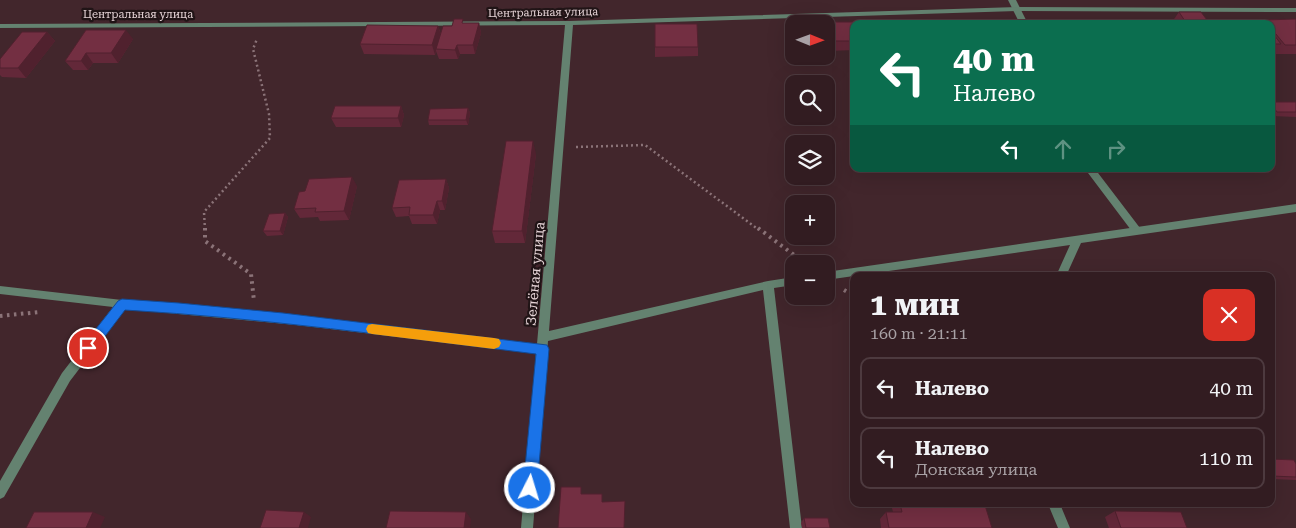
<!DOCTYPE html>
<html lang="ru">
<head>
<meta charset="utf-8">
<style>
	:root { --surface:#321c21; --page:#3d292e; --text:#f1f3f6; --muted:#a8a1a5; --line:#4d3a3f }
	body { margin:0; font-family:"Roboto Serif",serif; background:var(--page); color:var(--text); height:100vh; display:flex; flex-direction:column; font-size:19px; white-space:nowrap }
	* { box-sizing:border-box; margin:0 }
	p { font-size:16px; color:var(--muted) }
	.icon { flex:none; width:28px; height:28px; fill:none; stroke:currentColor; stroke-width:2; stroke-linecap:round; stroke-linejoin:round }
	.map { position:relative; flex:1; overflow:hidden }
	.details { position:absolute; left:850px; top:272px; width:425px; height:235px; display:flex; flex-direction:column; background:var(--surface); border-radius:10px; box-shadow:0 5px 20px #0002,0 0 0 1px var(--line) }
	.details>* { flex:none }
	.top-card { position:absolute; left:850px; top:20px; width:425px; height:152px; border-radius:10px; box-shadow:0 5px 20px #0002,0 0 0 1px var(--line); background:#0b6e4f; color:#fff; overflow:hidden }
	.needle { width:32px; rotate:91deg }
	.fabs { position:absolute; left:785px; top:15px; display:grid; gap:10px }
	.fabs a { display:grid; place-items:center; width:50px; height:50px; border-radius:10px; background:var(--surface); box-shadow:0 5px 20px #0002,0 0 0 1px var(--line); font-size:25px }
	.pin { position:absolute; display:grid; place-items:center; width:42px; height:42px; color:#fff; margin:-21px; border:2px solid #fff; border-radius:50%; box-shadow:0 1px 5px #0007 }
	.me { position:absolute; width:55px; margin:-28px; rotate:5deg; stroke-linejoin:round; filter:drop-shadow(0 0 4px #0008) }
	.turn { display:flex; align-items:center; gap:18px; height:105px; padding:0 20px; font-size:22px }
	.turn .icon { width:65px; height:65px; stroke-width:2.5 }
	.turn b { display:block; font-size:35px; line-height:42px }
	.lanes { display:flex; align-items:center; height:48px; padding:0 20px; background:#0003; justify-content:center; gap:25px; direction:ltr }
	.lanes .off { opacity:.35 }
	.round { display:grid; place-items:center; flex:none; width:52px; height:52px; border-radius:10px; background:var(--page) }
	.headline { display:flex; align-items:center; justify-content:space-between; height:85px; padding:0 20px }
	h1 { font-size:30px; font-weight:700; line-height:38px }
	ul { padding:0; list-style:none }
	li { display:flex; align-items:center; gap:15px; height:62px; margin:0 10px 8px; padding:0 10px; border:2px solid var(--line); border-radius:10px }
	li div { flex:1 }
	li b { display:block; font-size:19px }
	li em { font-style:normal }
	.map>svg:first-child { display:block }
</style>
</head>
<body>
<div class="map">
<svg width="1296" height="528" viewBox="0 0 1296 528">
	<rect width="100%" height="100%" fill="#42262c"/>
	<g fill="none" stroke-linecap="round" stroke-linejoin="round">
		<path stroke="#8b7378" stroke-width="2.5" stroke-dasharray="2 3" stroke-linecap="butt" d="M576,147l69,-2 114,85
			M205,230l-1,-18 66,-74 -1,-24 -16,-65 4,-10"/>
		<path stroke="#8b7378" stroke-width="4" stroke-dasharray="2.5 4.5" stroke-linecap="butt" d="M205,228v13l46,33 3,27
			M758,228l48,36
			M844,290l10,6
			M0,316l39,-4"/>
		<path fill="#648270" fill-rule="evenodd" d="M1008,0h8l12,24h-8z
			M1085,169h10l45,59 2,3 -2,3h-6z"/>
		<path fill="#648270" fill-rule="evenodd" d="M1017,7l279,1v4l-279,-1 -444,14 -24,306 219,-50 26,-4v8l-20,3 28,240h-12l-27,-238 -215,51 -15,187h-12l15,-175 -240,-28 -171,-16 -55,72 -66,116 -4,2v-18l62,-108 51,-66 -113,-13v-8l122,14 174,15 241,29 28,-319 -565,3v-4l569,-3z
			M1296,204v8l-215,31 -15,33h-10l14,-31 -244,35v-8z
			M1048,504h12l10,24h-12z"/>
	</g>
	<path fill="#632839" d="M1179,12l31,12h-36l-2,-2z
		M1296,19v35h-20l-2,-3 -1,2h-2v-29h-60l3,-4 49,1 1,-1z
		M826,22l28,2v26l-26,1 -2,-6v-21h-1z
		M464,23h15l2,10 -6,21h-15l-2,5h-19l-3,-8 -1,4 -71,-1 -4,-10 78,-18 3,8 11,-8z
		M655,24l43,23v9l-43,1z
		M86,30l47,9 -15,24h-25l-5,7h-15l-8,-9z
		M47,32l8,9 -29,37 -24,-1 -2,-2v-16z
		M1271,102h25v15l-24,-1 -1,-1z
		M401,106l3,9 -3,12h-65l-5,-9z
		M468,108l2,5 -2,12h-39l-1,-5z
		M536,154l-11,89h-30l-3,-12z
		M446,179l3,9 -4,22h-5l-3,14h-25l-3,-8 -13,1 -4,-9z
		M357,186l-8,34 -29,1 -2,-4 -18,1 -6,-9z
		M285,213l3,4 -5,18 -16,1 -4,-5z
		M1271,459l25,5v16l-25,-1z
		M891,504h51v2l50,22h-111l-1,-9 6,-7h7z
		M1115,511l72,17h-78l-4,-11z
		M804,518l26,10h-28l-1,-5z"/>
	<path fill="#50212e" d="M479,23l2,10 -6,21 -2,-9z
		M438,26l3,9 -5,14v2l-1,4 -3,-10z
		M126,30l7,9 -15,24 -7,-10z
		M47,32l8,9 -29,37 -8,-10z
		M457,45l3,9 -2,5 -3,-9z
		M86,53l7,10 -5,7 -7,-9z
		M401,106l3,9 -3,12 -3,-9z
		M468,108l2,5 -2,12 -2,-5z
		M533,141l3,13 -11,89 -3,-12z
		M352,177l5,9 -8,34 -5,-9z
		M446,179l3,9 -4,22 -3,-9z
		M437,201l3,9 -3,14 -4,-9z
		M285,213l3,4 -5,18 -3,-4z
		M93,512l12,5 -5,11h-14z
		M304,512l7,5 -3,11h-9z
		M466,512l5,7 -1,9h-6z"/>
	<path fill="#732f42" stroke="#50212e" d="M1179,12h22l9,12h-23z
		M454,19h9l-1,4h17l-6,22h-16l-2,5 -19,-1 7,-23h9z
		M1296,19v26h-11l-14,-17v-4h-3l-4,-4z
		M1214,20h48l3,4h-49z
		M1115,21h39l2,3h-39z
		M826,22h41l1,2h-14v17h-24z
		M1042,22h40l1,2h-41z
		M655,24h42l1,23h-43z
		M367,25l71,1 -6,19 -72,-1z
		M86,30h40l-15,23h-25l-5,8h-16z
		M1271,31l10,13h-10z
		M22,32h25l-29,36h-18v-9z
		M1271,102h25v10h-19l-6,-8z
		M335,106h66l-3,12h-67z
		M468,108l-2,12h-38l2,-11z
		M506,141h27l-11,90h-30z
		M352,177l-8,34 -29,1 1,-4 -22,1 5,-17 6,-1 4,-12z
		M446,179l-4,22h-5l-4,14h-24l1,-8 -18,1 7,-28z
		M285,213l-5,18h-17l6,-17z
		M1271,459l23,1 2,4v13l-25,-1z
		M561,487h20v7h21v8l23,-1 -1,27h-66z
		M900,504h42v2l43,-1 7,23h-103l-3,-16h16z
		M266,510l38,2 -5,16h-39z
		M390,511l76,1 -2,16h-78z
		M1115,511l66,1 6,16h-66z
		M34,512h59l-7,16h-60z
		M804,518h24l2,10h-24z"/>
	<path fill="#1a73e8" stroke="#114b97" d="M122,299l57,4 104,10 264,32 2,4 -12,139 -2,5 -5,2 -5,-2 -2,-5 13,-134c-137,-17 -274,-36 -411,-44l-32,42 -5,1 -4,-1 -2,-4 2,-4 34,-43z"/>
	<path fill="#f59e0b" d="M372,324l122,14 5,1 2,4 -2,4 -5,2 -122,-15 -4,-1 -2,-4 2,-4z"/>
	<g text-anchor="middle" stroke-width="4.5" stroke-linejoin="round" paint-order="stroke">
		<g font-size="11" fill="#e5d3d6" stroke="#201416">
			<text transform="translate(543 12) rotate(-1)" y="4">Центральная улица</text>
			<text x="138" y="18">Центральная улица</text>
		</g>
		<g font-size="14" fill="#e5d3d6" stroke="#201416">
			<text transform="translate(535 274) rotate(-85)" y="5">Зелёная улица</text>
		</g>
	</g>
</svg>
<div class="fabs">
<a><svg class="needle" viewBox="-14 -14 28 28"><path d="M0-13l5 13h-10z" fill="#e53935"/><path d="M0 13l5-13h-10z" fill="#a8a1a5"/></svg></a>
<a><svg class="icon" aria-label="search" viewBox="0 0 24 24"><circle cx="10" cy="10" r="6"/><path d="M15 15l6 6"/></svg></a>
<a><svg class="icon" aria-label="layers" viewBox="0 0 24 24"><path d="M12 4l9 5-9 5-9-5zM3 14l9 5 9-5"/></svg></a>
<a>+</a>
<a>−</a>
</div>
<div class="pin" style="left:88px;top:348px;background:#d93025"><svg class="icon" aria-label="arrive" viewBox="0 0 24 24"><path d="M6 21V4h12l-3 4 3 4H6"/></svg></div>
<svg class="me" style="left:530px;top:488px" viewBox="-20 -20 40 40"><circle r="17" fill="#1a73e8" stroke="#fff" stroke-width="3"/><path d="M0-11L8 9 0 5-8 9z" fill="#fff"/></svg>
<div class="top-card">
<div class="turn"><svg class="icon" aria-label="left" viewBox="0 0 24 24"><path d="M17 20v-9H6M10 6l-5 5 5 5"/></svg><div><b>40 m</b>Налево</div></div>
<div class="lanes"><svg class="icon" aria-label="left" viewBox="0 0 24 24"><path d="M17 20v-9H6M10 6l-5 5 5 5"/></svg><svg class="icon off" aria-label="ahead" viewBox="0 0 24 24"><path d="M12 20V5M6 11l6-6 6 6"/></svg><svg class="icon off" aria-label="right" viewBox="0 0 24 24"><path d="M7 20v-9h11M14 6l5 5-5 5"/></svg></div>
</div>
<section class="details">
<div class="headline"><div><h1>1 мин</h1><p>160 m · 21:11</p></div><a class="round" style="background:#d93025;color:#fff"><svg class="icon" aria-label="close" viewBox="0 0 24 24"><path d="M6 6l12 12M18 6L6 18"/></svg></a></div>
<ul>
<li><svg class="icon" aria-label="left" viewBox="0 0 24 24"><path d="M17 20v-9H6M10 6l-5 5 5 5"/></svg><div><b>Налево</b></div><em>40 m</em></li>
<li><svg class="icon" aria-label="left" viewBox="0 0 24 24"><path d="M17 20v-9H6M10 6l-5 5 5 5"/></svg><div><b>Налево</b><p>Донская улица</p></div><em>110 m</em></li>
</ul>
</section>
</div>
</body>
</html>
